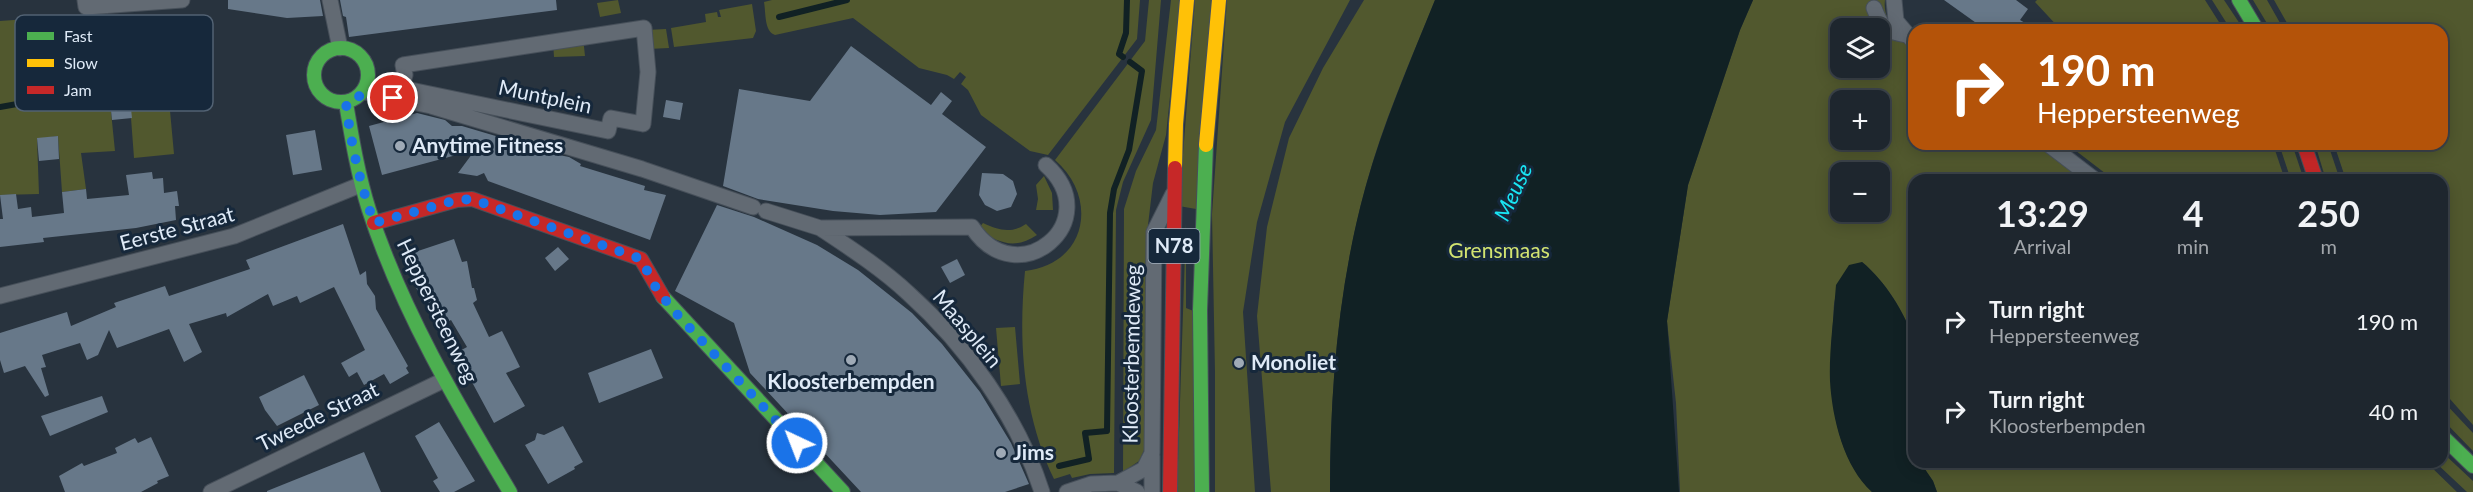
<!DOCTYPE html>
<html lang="en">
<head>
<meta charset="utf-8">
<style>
	:root { --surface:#1e262e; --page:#262e36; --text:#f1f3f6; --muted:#a1a5aa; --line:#3c434a }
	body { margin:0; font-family:Lato,sans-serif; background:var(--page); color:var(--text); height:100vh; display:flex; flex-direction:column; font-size:22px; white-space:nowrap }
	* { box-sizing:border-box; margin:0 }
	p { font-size:20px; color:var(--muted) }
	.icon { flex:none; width:33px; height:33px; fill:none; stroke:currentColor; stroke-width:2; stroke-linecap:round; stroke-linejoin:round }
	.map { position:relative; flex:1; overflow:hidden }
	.panel { position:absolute; left:1908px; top:174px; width:540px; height:294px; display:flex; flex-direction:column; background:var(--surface); border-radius:18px; box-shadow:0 3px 15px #0003,0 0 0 2px var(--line) }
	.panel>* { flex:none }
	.hud { position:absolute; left:1908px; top:24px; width:540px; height:126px; border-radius:18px; box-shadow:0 3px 15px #0003,0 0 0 2px var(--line); background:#b45309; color:#fff; overflow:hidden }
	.tools { position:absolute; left:1830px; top:18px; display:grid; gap:12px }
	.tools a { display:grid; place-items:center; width:60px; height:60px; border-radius:12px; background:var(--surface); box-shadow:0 3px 15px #0003,0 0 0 2px var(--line); font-size:30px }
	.pin { position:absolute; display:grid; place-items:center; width:51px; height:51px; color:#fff; margin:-26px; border:3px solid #fff; border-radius:50%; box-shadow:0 2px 6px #0007 }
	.me { position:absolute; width:66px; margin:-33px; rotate:317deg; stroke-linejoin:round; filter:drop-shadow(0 0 4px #0008) }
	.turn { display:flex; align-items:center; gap:21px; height:126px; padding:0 30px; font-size:27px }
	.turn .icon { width:78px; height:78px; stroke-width:2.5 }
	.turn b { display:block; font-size:42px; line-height:51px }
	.eta { display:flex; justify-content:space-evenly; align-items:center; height:102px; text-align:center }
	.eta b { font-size:36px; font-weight:700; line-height:42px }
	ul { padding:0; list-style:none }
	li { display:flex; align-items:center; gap:18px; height:90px; padding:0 30px }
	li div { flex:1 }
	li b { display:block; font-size:22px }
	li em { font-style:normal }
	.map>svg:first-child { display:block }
</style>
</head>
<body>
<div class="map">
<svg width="2473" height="492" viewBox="0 0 2473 492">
	<rect width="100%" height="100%" fill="#28333e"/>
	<path fill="#51582e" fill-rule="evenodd" d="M618,0l3,13 -21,4 -3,-14z
		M772,0h368l-3,39 -89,116 -18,-4 -49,-36 -13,-25 -7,-6 5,-7 -6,-5 -6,7 -7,-4 -28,-7 -66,-50 -78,17c-11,-4 -9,-22 -11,-33z
		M1149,0h12l-10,120 -28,62 -7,28 -2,263 -24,1 -18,4 -2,-4 -16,5c-31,-65 -36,-137 -29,-208 62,-7 74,-73 30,-111l90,-119z
		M1171,0h9l-14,135 -13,48 -5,42 -3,223 -6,13 -16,11 1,-263 12,-38 20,-41z
		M1195,0h17l-16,209 -17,-3z
		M1227,0h123l-65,122 -28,100 -14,90 12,180h-40v-120l-3,-158z
		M1364,0h71c-21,52 -44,104 -61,158 -34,108 -44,222 -44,334h-59l-14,-176 10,-89 22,-89 34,-70z
		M1753,0h132c-3,22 15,33 29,47v97h126l48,36h-174v160c-10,-28 -28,-58 -52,-78 -7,9 -25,27 -27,37 -2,7 -1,16 -2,23 -5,57 -4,127 39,170h-192l-4,-89 -9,-82 21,-136 52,-155zM1840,28h40v40h-40zM1840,100h40v40h-40zM1840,172h40v40h-40z
		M2037,0h168l19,30h-163l-26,-28z
		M2212,0h12l20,30h-13z
		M2253,0h14l17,30h-13z
		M2274,0h199v425l-31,-35v-210h-96l-12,-36h108v-114h-151z
		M752,4l4,27 -3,7 -79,9 -3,-19 35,-6 -1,-8 12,-2 1,5h3l-2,-7z
		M70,16l12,83 86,-10 6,65 -40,4 -3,-40 -21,-16 5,49 -34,2 5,36 -24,3 -4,-56 -21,3 2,55 -39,1v-174z
		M666,29l3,19 -21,1 -2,-19z
		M583,37l2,19 -31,1 -1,-15z
		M2067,144h206l12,36h-171z
		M2279,144h13l12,36h-13z
		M2315,144h13l12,36h-14z
		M1044,176l8,17 1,17h-17l2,-11 -2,-14z
		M983,223c15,7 28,11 43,1l11,11c-22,15 -39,8 -59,-6z
		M1186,223v85l10,4 -1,180h-18z
		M1015,327l5,57 -19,2 -5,-58z
		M2442,400l31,33v18l-31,-32z
		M2442,452l31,29v11h-6l-32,-30h7z
		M1920,462h506l31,30h-520l-4,-11z"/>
	<path fill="#112124" d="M1435,0h318l-13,30 -52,155 -21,136 12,171h-349c0,-101 8,-205 35,-303 18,-65 45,-127 70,-189z
		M1862,262c24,20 42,50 52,78v122h6l13,19 4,11h-65c-28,-25 -40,-74 -42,-111 -1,-28 3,-56 5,-84l1,-12 13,-20z"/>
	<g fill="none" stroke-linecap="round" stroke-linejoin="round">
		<path stroke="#112124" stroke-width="6" d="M779,17l68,-17
			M1123,57l-4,-3 7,-21 1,-33
			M0,107l79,-14
			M1059,466l30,-7 -4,-26 22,-2 3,-218 4,-24 15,-39 13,-79 -12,-9"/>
	</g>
	<path fill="#677889" d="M228,0h92l3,16 -36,2 -59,-9z
		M340,0h216l1,10 -208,27 -3,-20 -3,-1z
		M1944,0h72l12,9 -8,11 17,10h-51z
		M851,46l80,59 10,-13 11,9 -10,13 44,33 -50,65 -56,3 -47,-4 -75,-12 -35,-13 16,-97 71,12z
		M130,99l2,19 -20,2 -2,-19z
		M666,100l17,3 -3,17 -17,-3z
		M417,113l28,7 7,6h10l78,23 -1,2 30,6 12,7 -1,2 65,20 -1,4 22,5 -16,45 -162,-59 -4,-8 -7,3 -19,-3 17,-23 -93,25 -13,-49z
		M315,130l7,40 -29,5 -7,-40z
		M58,136l1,23 -20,2 -2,-23z
		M152,172l1,7 10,-1 1,15 13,-2 2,15h-4l1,14 -40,8 -93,10 1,4 -44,5v-28h3l-3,-24 16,-1 2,15 13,-2 1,10 32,-4 -2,-21 24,-3 1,10 42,-4 -3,-20z
		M982,173l21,1 10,7 4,13 -6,13 -14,4 -12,-6 -6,-10z
		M717,205l37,12 63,28 41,25 54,43 30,31 38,48 31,51 18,41 -24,8h-144l-111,-119 -16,-50 -59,-32z
		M343,224l17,51 6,-4 1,13 8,12 1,13 32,57 -2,2 3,5 -19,11 -6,-10 -20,11 -7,-13 -8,5 -8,-14 24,-13 -31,-63 -34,16 -3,-7 -24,10 -5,-12 -41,23 -1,-4 -37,11 13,28 -18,10 -15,-33 -52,19 -8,-18 -11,25 -11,5 -7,-17 -38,12 4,12 -5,1 8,27 -4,2 -20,-31 -21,7 -4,-13v-27l67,-21 4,14 45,-19 -2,-4 51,-17 4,10 81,-27 -4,-9z
		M454,239l8,23 5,-1 5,27h2l3,12 -4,3 16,34 13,-6 18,36 -14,6 19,33 -31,17 -28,-52 -2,1 -10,-18 13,-7 -16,-27 -2,1 -2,-4 -11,6 -21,-37 -9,-31z
		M558,247l11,12 -14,12 -10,-13z
		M957,259l8,16 -15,8 -9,-16z
		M651,349l12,29 -64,25 -11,-30z
		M304,375l15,30 -42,21 -12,-16 -6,-13z
		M102,396l6,16 -58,24 -9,-20z
		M439,422l36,59 -21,11h-14l-7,-11 5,-3 -23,-42z
		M563,426l20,36 -9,5 1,2 -27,15 -23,-39 10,-5 2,-7 7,2z
		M151,437l18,39 -12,5 1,2 -17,9h-76l-6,-16 23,-13 2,3 33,-13 -2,-5 20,-10 3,5z
		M364,452l17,40h-114v-1z"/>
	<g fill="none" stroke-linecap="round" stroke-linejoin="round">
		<defs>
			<path id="street" d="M85,0l1,7 96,-7
				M330,0l10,48
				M1894,0l2,21 18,21
				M1874,8c8,21 11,23 33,27
				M644,28l4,44 -5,52 -32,-6 -3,13 -207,-43 4,-13 -2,-10z
				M364,92l67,14 211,63 111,38
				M2048,144l47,36
				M766,211l54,17 152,-1c45,69 136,-6 74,-62
				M820,228c30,20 61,40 88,65 58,52 110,124 134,199
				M0,296l234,-60 126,-51
				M1152,456v36
				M211,492l233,-112
				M1067,492l24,-8 27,-1
				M1137,492l-19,-9 26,-14 8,-16 2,-221 19,-38"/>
			<path id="fast" d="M2239,0l18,30
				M314 75a27 27 0 1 1 54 0a27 27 0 1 1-54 0Z
				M346,103c6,36 12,72 23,107 33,101 87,192 141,282
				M663,297l180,195
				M2442,436l31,30
				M1202,492l-2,-182 6,-165"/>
			<path id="slow" d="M1206,145l13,-145
				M1175,168l1,-44 11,-124"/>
			<path id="jam" d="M2304,144l12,36
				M374,223l83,-23 15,-1 169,60 22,38
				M1170,492l5,-324"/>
		</defs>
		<use href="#street" stroke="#47505a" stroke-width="17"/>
		<use href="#fast" stroke="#47505a" stroke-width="16"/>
		<use href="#slow" stroke="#47505a" stroke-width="16"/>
		<use href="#jam" stroke="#47505a" stroke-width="16"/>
		<use href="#street" stroke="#626a73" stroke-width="15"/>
		<use href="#fast" stroke="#4caf50" stroke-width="14"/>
		<use href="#slow" stroke="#ffc107" stroke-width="14"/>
		<use href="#jam" stroke="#c62828" stroke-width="14"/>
	</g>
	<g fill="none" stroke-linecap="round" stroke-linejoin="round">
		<path stroke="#1a73e8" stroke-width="10" stroke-dasharray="0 18" d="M393,98l-29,-6 -8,7 -10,4c5,42 14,80 28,120l83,-23 15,-1 169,60 15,29 18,23 123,132"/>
	</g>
	<g fill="#9faab6" stroke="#16283b" stroke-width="2">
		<circle cx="400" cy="146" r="6"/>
		<circle cx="851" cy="360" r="6"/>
		<circle cx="1239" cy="363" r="6"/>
		<circle cx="1001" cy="453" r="6"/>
	</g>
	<g text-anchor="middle" stroke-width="6" stroke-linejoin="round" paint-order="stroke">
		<rect fill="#16283b" stroke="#a3b0bf" stroke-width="1.5" x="1148.5" y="229" width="51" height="34" rx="4.5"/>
		<g font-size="20" font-weight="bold" fill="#dfeaf7">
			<text x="1174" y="253">N78</text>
		</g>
		<g font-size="21" fill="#dfeaf7" stroke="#16283b">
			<text transform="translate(545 97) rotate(12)" y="7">Muntplein</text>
			<text transform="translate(177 229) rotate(-15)" y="7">Eerste Straat</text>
			<text transform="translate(437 311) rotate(64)" y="7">Heppersteenweg</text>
			<text transform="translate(967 329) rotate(50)" y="7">Maasplein</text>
			<text transform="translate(1132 354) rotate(-89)" y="7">Kloosterbemdeweg</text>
			<text transform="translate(318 417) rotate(-26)" y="7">Tweede Straat</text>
		</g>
		<g font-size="21" font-weight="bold" fill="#dfeaf7" stroke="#16283b" text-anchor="start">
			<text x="412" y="153">Anytime Fitness</text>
			<text x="1251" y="370">Monoliet</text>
			<text x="851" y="389" text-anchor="middle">Kloosterbempden</text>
			<text x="1013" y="460">Jims</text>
		</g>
		<g font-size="21" fill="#d3e471" stroke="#16283b">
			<text x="1499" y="258">Grensmaas</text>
		</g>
		<g font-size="22" font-style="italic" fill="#19e5f4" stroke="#16283b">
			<text transform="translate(1513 192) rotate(-65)" y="8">Meuse</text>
		</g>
	</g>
	<rect x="15" y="15" width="198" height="96" rx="9" fill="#16283b" stroke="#526273" stroke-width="1.5"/>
	<rect x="27" y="32" width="27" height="8" fill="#4caf50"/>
	<rect x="27" y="59" width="27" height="8" fill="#ffc107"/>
	<rect x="27" y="86" width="27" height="8" fill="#c62828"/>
	<g font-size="16" fill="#dfeaf7">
		<text x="64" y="42">Fast</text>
		<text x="64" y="69">Slow</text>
		<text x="64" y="96">Jam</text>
	</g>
</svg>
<div class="tools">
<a><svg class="icon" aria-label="layers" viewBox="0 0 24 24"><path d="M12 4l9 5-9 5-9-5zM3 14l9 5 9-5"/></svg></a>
<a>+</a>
<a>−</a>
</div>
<div class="pin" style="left:393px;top:98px;background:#d93025"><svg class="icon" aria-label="arrive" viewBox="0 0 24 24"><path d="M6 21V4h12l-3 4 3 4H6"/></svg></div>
<svg class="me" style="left:797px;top:443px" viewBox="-20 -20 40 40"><circle r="17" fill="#1a73e8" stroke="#fff" stroke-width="3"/><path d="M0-11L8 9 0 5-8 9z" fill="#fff"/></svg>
<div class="hud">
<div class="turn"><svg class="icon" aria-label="right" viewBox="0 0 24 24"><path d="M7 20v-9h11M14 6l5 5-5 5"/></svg><div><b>190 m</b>Heppersteenweg</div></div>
</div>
<section class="panel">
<div class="eta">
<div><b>13:29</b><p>Arrival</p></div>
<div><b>4</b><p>min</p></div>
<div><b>250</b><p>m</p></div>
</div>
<ul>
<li><svg class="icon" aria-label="right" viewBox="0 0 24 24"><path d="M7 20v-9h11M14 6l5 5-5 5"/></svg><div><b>Turn right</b><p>Heppersteenweg</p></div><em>190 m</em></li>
<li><svg class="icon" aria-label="right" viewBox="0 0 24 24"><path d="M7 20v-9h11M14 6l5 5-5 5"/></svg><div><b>Turn right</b><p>Kloosterbempden</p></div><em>40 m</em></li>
</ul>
</section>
</div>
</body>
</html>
